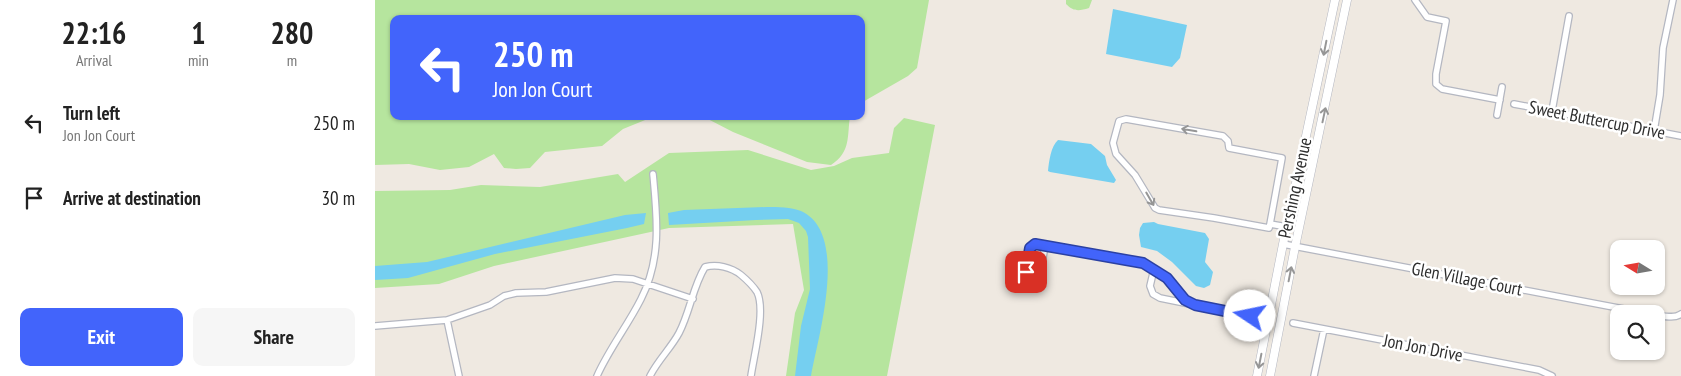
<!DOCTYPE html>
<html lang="en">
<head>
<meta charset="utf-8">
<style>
	:root { --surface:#fff; --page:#f6f6f6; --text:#222; --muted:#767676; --accent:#4264fb }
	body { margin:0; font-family:"PT Sans Narrow",sans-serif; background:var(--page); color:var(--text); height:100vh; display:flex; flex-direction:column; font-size:19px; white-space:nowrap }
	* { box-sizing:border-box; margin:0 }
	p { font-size:16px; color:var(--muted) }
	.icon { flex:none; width:28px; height:28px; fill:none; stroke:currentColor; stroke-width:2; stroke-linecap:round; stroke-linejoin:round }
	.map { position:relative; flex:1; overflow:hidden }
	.details { display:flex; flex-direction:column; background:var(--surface); width:375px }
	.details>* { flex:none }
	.hud { position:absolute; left:15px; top:15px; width:475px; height:105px; border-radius:10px; box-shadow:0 1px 4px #0004; background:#4264fb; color:#fff; overflow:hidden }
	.needle { width:32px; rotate:281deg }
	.fabs { position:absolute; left:1235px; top:240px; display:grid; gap:10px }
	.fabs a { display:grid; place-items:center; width:55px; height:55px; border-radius:10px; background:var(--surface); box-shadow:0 1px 4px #0004; font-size:25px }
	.pin { position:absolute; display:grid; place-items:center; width:42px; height:42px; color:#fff; margin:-21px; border-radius:10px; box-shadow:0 2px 8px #0006 }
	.me { position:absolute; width:55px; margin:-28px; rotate:281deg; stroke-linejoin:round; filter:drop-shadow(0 0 4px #0008) }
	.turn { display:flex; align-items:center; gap:18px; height:105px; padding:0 20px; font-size:22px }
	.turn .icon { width:65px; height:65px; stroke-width:2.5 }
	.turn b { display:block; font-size:35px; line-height:42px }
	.eta { display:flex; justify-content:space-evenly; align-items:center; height:85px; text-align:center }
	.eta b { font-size:30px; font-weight:700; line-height:35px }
	.button { display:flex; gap:10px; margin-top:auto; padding:10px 20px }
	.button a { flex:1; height:58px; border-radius:10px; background:var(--accent); color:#fff; font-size:20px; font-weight:700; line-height:58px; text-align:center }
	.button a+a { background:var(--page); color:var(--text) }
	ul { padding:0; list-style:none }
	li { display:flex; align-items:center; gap:15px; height:75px; padding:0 20px }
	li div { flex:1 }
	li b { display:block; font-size:19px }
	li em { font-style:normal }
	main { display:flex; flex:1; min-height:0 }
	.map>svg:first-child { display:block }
</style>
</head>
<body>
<main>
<section class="details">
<div class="eta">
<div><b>22:16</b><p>Arrival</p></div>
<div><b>1</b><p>min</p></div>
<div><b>280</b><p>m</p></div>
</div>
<ul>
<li><svg class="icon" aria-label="left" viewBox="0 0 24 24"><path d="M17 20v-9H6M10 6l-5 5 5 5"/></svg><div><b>Turn left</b><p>Jon Jon Court</p></div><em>250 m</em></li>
<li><svg class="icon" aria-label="arrive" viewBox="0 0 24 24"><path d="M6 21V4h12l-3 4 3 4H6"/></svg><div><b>Arrive at destination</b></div><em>30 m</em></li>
</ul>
<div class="button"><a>Exit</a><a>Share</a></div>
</section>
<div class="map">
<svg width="1306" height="376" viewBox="0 0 1306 376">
	<rect width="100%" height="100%" fill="#efe9e1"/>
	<path fill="#b6e59e" d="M0,0h554l-12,68 -9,8 -47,27v-84h-467v97h261l-32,13 -21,17 -57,6 -15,16 -14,1 -12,-1 -10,-14 -25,13 -29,3 -31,-6 -34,1z
		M691,0h26l-3,8c-10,3 -15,4 -23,-4z
		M327,116h148c-3,21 1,36 -19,49l-24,-3 -22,-9 -52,-21z
		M529,118l31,7 -48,251h-101l9,-63 9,-23 -11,-66 -124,4 -175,38 -55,18 -64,4v-97l75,-1 31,-5 59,2 78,-13 7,8 44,-29 79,-3 63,20 23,-4 18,-8 37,-5 5,-25z"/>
	<path fill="#75cff0" d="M738,9l74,16 -7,33 -8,9 -66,-13z
		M683,140l33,4 14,12 2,9 9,15 -2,3 -64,-11 -2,-1c1,-10 3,-25 10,-31z
		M392,207c11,0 24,0 34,4 49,22 17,126 10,165h-16l6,-50 9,-37 -2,-52 -2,-6 -7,-8 -11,-4 -32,1 -87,5 -1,-12 16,-3z
		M271,213l-2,11 -17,4 -132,26 -87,24 -33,2v-14l52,-4 198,-47z
		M779,222l4,2 47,9 4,6 -4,23 8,10 -3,13 -6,3 -8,-2 -24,-24 -15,-11 -16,-4 -2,-12 1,-7 3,-5z"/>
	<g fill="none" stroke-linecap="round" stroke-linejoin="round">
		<defs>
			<path id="minor" d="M1040,0l12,17 19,4 -10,53v10l6,5 58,11
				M1139,104l167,32
				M1177,111l17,-95
				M1122,115l5,-28
				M1279,131l6,-36 3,-47 10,-48
				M895,224l-1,4 -55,-10 -55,-8 -4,-2 -20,-33 -19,-21 -3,-11 6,-22 7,-2 97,17 5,5 1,7 53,10 -12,66 17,3
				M908,244l367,70
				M670,246l-5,29 -5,4 -7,-1 -2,-6 4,-24 5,-3 10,1 97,17 25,16 18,20 10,6
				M779,269l-4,17 3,8 7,4 108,22
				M1281,315c8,1 18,4 25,-1
				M72,320l12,56
				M918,323l246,47 13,6
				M0,326l72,-6 43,-15 14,-9 12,-3 30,-1 69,-14 18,1 60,20
				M222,376c12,-27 31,-51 44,-77 21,-41 16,-82 12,-125
				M275,376c8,-16 21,-28 29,-43 11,-21 14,-47 26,-66 12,-3 26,0 36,8 6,5 12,11 16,17 9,18 -3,63 -6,84
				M939,376l10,-47"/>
			<path id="tertiary" d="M882,376l26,-132 52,-244
				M895,376l25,-129 52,-247"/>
		</defs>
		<use href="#minor" stroke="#b4b7c1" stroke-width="8"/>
		<use href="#tertiary" stroke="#b4b7c1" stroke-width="9"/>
		<use href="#minor" stroke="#fff" stroke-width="5.5"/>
		<use href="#tertiary" stroke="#fff" stroke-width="8"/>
	</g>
	<defs><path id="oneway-shaft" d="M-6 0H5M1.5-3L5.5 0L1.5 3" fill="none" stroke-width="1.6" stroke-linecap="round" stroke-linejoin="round" transform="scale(1.25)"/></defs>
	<g stroke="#969696">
		<use href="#oneway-shaft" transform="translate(950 48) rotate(101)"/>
		<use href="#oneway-shaft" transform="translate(949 115) rotate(-78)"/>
		<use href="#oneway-shaft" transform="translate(814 130) rotate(-170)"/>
		<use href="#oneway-shaft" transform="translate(775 199) rotate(60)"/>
		<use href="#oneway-shaft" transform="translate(915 274) rotate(-79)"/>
		<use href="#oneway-shaft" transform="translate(885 361) rotate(101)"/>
	</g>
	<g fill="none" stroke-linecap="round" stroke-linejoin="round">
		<defs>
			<path id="route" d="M651,272l4,-24 5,-4 108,19 24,15 18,22 10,5 55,11"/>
		</defs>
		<use href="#route" stroke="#2b41a3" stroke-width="12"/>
		<use href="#route" stroke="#4264fb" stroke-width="9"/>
	</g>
	<g text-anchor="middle" stroke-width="5" stroke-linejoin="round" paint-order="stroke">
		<g font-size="18" fill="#2e2e2e" stroke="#fff">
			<text transform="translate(1222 120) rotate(11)" y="6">Sweet Buttercup Drive</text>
			<text transform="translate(920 188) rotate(-78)" y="6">Pershing Avenue</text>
			<text transform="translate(1092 279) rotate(11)" y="6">Glen Village Court</text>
			<text transform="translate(1048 348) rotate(11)" y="6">Jon Jon Drive</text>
		</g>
	</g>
</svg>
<div class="fabs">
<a><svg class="needle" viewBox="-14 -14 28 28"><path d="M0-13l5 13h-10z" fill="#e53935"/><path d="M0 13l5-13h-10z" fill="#767676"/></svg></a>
<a><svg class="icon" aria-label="search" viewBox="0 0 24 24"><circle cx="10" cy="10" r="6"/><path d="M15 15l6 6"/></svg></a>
</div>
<div class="pin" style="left:651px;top:272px;background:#d93025"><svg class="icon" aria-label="arrive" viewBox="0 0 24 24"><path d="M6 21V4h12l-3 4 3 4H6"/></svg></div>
<svg class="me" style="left:875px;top:316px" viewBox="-20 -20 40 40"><circle r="19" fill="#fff"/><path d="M0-13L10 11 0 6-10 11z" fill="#4264fb"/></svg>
<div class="hud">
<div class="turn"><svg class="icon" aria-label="left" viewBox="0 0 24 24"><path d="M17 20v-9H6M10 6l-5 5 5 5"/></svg><div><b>250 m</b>Jon Jon Court</div></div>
</div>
</div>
</main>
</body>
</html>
